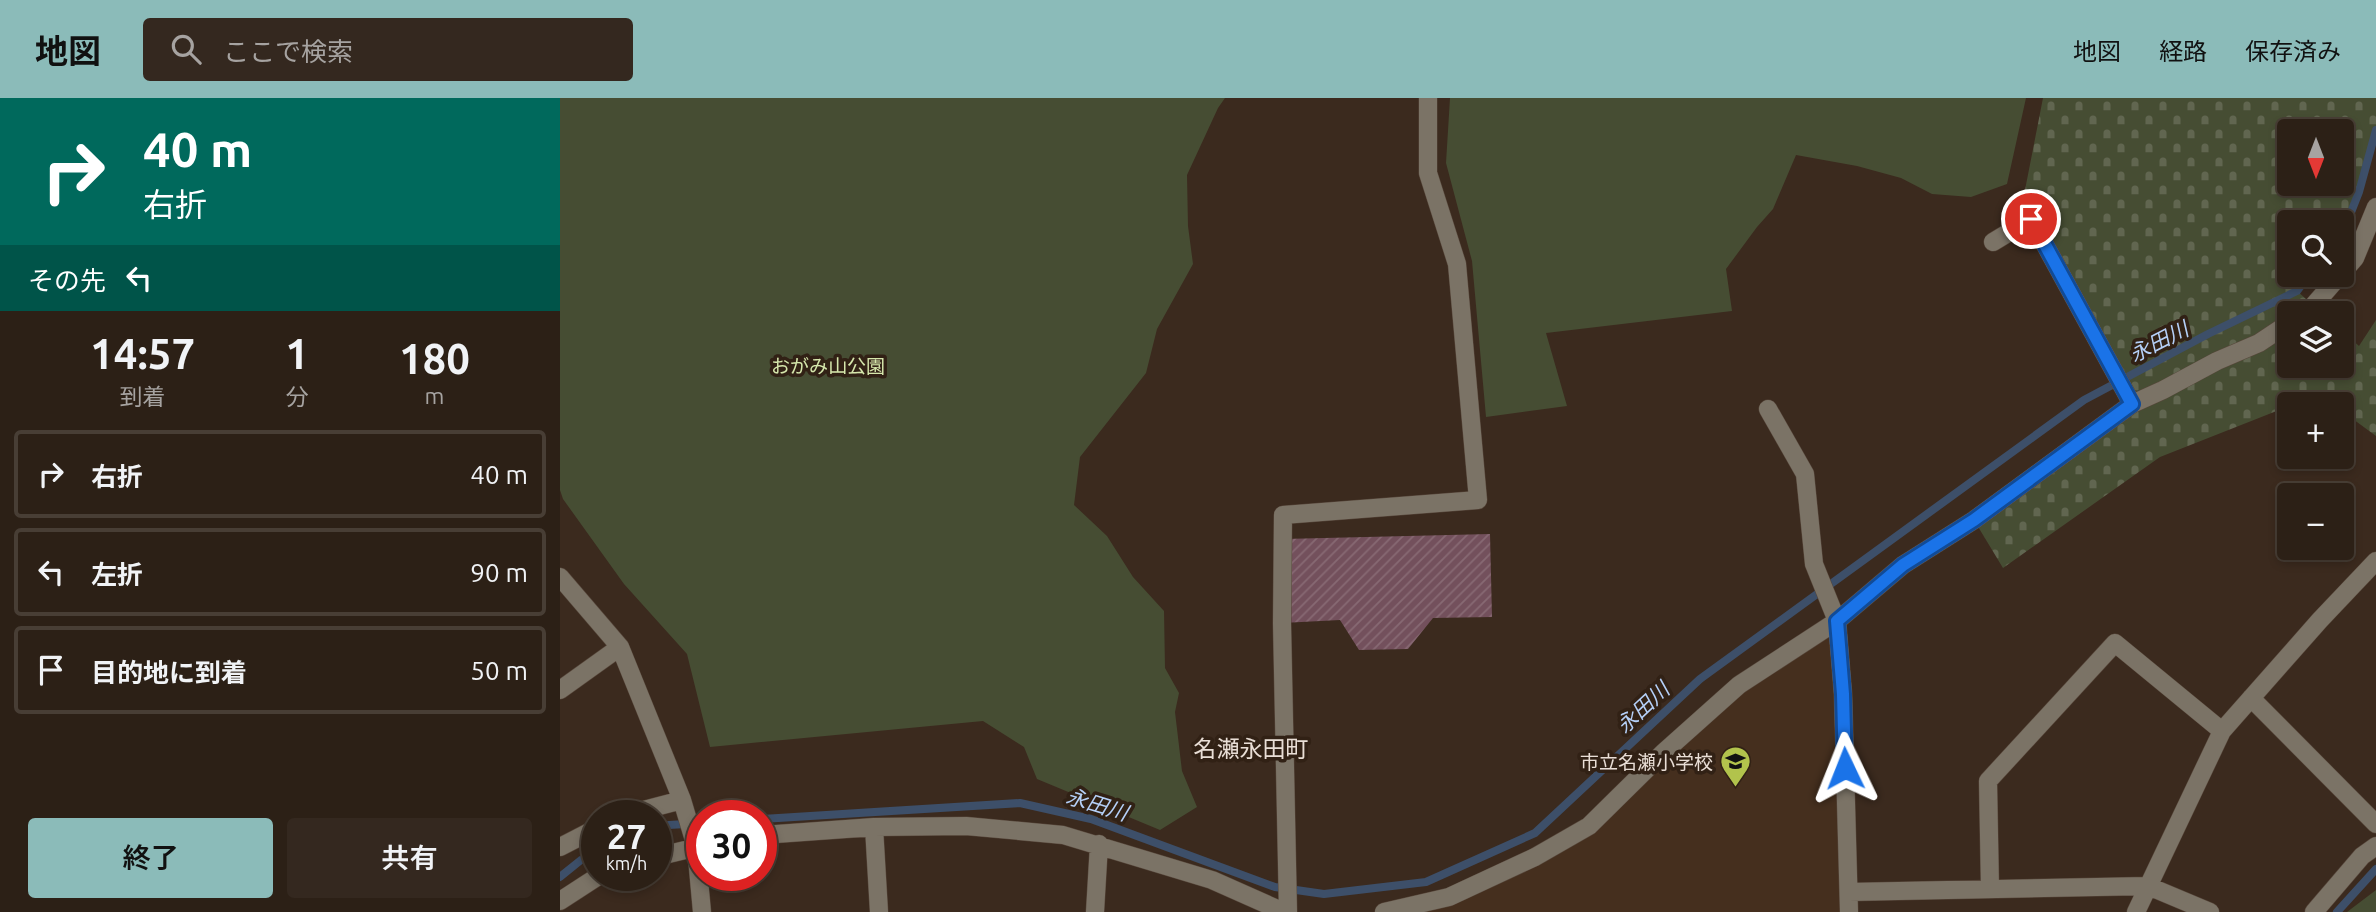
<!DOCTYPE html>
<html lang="ja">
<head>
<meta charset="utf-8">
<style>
	:root { --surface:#2c2016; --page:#34281f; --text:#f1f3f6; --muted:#a6a3a1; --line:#483e35; --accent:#8bbbb9 }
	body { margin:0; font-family:Ubuntu,"Noto Sans JP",sans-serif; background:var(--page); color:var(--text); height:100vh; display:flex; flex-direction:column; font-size:26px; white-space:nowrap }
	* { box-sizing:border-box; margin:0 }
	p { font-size:23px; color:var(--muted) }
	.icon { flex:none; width:38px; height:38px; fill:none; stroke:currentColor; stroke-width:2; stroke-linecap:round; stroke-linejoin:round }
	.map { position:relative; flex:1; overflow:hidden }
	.panel { display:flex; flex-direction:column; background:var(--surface); width:560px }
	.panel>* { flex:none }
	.banner { background:#00695c; color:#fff; overflow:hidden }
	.needle { width:46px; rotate:180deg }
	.tools { position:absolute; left:1717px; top:21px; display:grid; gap:14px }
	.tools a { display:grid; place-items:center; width:77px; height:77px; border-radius:7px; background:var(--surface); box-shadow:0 4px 10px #0003,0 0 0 2px var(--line); font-size:35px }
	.speed { position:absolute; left:21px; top:702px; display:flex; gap:14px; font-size:35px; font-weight:700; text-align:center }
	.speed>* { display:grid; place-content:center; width:91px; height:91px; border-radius:50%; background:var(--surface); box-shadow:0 4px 10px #0003,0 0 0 2px var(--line); line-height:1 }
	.speed small { font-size:18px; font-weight:400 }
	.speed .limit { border:10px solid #d22; background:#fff; color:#111 }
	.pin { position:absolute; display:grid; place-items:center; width:60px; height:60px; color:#fff; margin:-30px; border:4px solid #fff; border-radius:50%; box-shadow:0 2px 7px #0007 }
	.me { position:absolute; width:77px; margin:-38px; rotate:358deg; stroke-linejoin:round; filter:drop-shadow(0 0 5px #0008) }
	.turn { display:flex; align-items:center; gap:24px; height:147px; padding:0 28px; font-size:32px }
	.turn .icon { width:91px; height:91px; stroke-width:2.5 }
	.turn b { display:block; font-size:49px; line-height:60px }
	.then { display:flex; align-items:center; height:66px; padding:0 28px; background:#0003; gap:14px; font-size:26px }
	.eta { display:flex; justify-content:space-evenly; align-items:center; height:119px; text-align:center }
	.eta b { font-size:42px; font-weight:600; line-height:49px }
	.cta { display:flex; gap:14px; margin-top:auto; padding:14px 28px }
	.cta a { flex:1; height:80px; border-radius:7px; background:var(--accent); color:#111; font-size:28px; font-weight:600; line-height:80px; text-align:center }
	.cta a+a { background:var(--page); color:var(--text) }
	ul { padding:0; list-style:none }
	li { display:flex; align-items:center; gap:21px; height:88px; margin:0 14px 10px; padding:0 14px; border:4px solid var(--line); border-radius:7px }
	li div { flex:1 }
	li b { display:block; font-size:26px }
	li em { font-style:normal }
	header { display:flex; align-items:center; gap:42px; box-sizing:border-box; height:98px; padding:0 35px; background:var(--accent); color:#111 }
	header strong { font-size:33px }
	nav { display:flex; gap:38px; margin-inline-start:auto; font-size:24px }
	.search { width:490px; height:63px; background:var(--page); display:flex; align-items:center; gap:18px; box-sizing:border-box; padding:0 24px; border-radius:7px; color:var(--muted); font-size:26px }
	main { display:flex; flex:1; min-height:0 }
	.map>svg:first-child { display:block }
</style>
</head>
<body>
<header>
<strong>地図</strong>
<div class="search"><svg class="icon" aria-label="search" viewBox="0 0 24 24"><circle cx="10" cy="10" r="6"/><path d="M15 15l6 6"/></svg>ここで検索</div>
<nav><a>地図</a><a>経路</a><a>保存済み</a></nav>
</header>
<main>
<section class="panel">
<div class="banner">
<div class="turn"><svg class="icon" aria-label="right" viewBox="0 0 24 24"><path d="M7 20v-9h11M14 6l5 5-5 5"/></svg><div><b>40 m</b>右折</div></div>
<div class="then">その先<svg class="icon" aria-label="left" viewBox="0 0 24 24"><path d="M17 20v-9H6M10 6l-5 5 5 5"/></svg></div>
</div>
<div class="eta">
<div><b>14:57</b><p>到着</p></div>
<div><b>1</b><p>分</p></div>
<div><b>180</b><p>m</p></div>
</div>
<ul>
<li><svg class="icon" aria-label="right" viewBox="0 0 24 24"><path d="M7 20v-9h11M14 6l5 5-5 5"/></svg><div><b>右折</b></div><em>40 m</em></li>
<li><svg class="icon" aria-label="left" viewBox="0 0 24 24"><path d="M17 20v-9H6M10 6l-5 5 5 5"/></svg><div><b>左折</b></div><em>90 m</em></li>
<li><svg class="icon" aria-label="arrive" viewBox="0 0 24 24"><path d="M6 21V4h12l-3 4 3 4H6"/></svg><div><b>目的地に到着</b></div><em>50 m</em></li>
</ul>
<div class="cta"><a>終了</a><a>共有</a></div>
</section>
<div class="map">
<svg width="1816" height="814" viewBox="0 0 1816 814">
	<defs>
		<pattern id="cemetery-stones" width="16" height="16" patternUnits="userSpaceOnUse" patternTransform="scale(1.75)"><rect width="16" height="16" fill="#464d33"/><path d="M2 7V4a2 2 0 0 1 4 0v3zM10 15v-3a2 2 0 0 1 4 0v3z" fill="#616650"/></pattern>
		<pattern id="building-hatch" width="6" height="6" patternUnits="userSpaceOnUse" patternTransform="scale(1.75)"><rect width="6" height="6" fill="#73505c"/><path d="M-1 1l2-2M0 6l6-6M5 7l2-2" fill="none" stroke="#876973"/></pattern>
	</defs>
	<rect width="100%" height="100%" fill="#3b2a1e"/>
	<path fill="#452f1e" d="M1277,523l12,291h-465l65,-15 140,-71 75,-74z"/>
	<path fill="url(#cemetery-stones)" fill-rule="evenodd" d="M1483,0h333v32l-17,62 -14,38 -3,5v-13h-53v53h20l-12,16 25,22h-33v53h53v-35l17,15 17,-26v116l-34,-25v-7h-10l-14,-9 -29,9v2l-129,51 -157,111 -29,-48 157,-116 -100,-185 -6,-29zM1729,33h53v53h-53z"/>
	<path fill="#464d33" d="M0,0h665l-7,10 -31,67 1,51 5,38 -36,65 -11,44 -66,84 -6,48 33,31 26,41 31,34 1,57 14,25 -4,19 7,59 15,36 -37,23 -123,-51 -13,-32 -41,-26 -273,26 -23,-93 -63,-70 -61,-85 -3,-9z
		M890,0h576l-19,86 -36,13 -39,-3 -31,-16 -44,-12 -61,-11 -23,54 -16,18 -31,42 6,42 -186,22 21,73 -81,11 -14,-156 -26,-98z
		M1816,792v22h-29z"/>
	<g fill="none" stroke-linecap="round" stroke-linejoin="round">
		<path stroke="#3d4f69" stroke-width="8" d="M1782,137l17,-43 17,-62
			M201,721l259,-16 71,16 184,68 49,7 102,-12 109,-49 165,-154 384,-279 124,-66 89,-43 12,-16
			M96,732l13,-5 33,-2
			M0,779l21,-17 16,-6
			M1777,814l39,-43"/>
	</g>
	<path fill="url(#building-hatch)" d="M930,436l2,83 -59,1 -25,31 -49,1 -19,-30 -58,3 1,-84z"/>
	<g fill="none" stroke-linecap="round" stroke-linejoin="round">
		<defs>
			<path id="minor" d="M1433,144l38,-23 101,185
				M1782,175l13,-15 21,-51
				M1743,215l10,-7 27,-31
				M1208,311l37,65 9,90 23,57 6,73 6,218
				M0,479l60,70 62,153 14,47 6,65
				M0,592l60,-43
				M1691,600l125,126
				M61,718l61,-16
				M314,729l5,85
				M201,737l113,-8 92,-1 97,9 149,45 72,32
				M0,749l37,-19
				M96,759l46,-11
				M1430,791l-2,-108 127,-138 107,88
				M1289,794l299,-6 62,26
				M0,803l40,-26
				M535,814l4,-68
				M728,814l-6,-289 1,-108 195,-15 -21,-236 -29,-91v-75
				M824,814l65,-15 86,-40 54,-31 75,-74 75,-67 98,-64 66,-56 71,-45 158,-116 31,-14 54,-29 42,-18 30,-20
				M1576,814l86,-181 98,-111 56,-59
				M1754,814l48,-56 14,-10"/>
		</defs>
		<use href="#minor" stroke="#57473b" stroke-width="19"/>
		<use href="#minor" stroke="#7b7366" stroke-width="18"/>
	</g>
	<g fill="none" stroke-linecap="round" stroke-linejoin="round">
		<defs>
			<path id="route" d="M1285,670l-2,-74 -6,-73 66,-56 71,-45 158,-116 -101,-185"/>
		</defs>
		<use href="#route" stroke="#114b97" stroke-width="18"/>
		<use href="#route" stroke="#1a73e8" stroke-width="12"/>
	</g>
	<defs>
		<symbol id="school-pin" viewBox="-11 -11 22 30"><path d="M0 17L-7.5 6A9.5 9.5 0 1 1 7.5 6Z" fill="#b2c34c" stroke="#312115"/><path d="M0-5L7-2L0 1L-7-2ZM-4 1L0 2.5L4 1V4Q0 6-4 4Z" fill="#111"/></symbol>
	</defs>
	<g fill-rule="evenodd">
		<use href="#school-pin" x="1158" y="646" width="35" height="47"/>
	</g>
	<g text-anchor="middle" stroke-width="7" stroke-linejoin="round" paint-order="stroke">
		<g font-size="19" fill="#d6e7ac" stroke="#312115">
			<text x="268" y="275">おがみ山公園</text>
		</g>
		<g font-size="19" fill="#e9ded6" stroke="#312115" text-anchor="end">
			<text x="1153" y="671">市立名瀬小学校</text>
		</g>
		<g font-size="21" font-style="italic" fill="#b5d0f8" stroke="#312115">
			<text transform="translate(1599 244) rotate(-27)" y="7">永田川</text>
			<text transform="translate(1083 610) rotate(-43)" y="7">永田川</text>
			<text transform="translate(537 707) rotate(17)" y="7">永田川</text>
		</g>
		<g font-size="23" fill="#e9ded6" stroke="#312115">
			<text x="691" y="659">名瀬永田町</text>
		</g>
	</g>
</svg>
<div class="tools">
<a><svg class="needle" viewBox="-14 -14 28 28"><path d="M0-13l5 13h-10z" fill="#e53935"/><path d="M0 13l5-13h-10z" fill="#a6a3a1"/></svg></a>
<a><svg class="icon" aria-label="search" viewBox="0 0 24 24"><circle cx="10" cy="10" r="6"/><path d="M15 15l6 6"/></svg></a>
<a><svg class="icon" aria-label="layers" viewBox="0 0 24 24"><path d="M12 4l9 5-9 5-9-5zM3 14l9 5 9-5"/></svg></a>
<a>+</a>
<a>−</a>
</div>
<div class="speed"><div>27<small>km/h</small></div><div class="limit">30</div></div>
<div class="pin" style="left:1471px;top:121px;background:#d93025"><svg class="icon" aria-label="arrive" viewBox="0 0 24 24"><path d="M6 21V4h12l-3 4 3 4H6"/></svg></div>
<svg class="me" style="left:1285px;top:670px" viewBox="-20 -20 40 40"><path d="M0-17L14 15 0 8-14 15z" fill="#1a73e8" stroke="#fff" stroke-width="4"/></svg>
</div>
</main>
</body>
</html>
